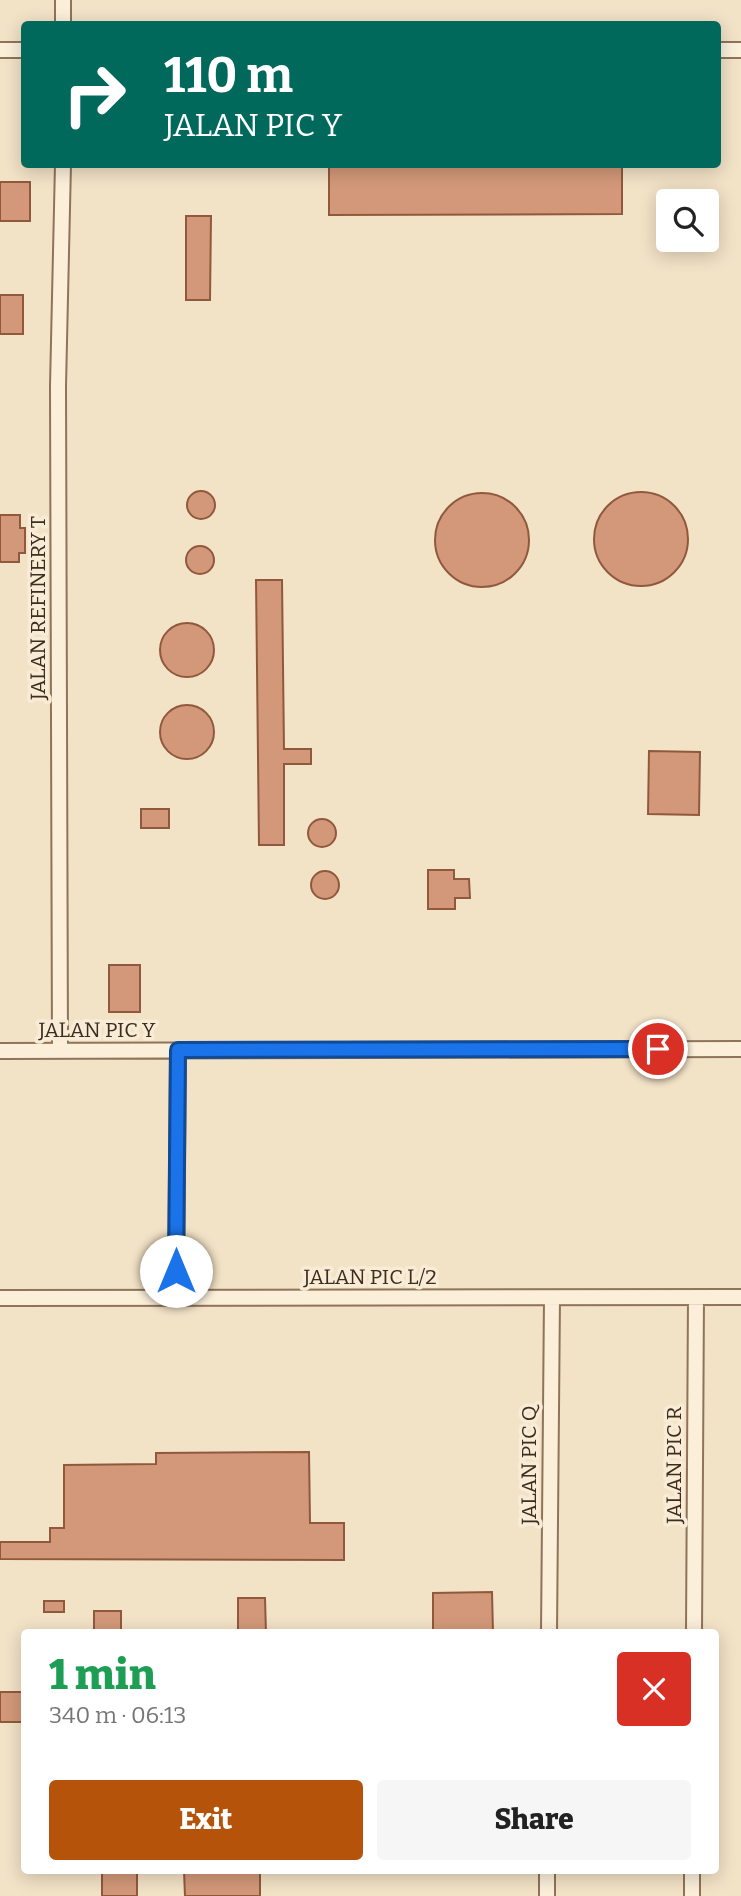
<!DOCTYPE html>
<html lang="en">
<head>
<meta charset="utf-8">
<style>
	:root { --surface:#fff; --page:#f6f6f6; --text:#222; --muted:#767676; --accent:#b45309 }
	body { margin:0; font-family:Bitter,serif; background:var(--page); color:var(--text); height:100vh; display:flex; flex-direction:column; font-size:26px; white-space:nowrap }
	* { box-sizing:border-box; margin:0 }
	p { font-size:23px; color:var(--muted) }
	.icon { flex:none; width:38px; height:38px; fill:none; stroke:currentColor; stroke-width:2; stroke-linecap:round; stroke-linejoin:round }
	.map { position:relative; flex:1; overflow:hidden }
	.side { position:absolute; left:21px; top:1629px; width:698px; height:245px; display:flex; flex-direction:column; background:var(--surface); border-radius:7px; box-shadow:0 4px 18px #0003 }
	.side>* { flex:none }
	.top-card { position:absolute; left:21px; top:21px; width:700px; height:147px; border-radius:7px; box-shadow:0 4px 18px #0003; background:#00695c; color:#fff; overflow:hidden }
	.fabs { position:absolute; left:656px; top:189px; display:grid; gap:14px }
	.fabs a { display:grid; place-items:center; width:63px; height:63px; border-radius:7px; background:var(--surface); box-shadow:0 4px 18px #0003; font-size:35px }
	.pin { position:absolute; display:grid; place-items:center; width:60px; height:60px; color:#fff; margin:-30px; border:4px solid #fff; border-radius:50%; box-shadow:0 2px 7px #0007 }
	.me { position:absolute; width:77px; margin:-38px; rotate:0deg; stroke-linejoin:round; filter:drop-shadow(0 0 5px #0008) }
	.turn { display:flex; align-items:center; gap:24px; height:147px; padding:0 28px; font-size:32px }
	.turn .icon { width:91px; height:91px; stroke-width:2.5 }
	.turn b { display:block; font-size:49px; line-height:60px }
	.round { display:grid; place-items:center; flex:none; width:74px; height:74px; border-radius:7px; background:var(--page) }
	.summary { display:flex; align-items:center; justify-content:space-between; height:119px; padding:0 28px }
	h1 { font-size:42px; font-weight:800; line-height:52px; color:#1e9e55 }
	.button { display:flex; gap:14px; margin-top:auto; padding:14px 28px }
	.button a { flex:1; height:80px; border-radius:7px; background:var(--accent); color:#fff; font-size:28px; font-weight:800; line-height:80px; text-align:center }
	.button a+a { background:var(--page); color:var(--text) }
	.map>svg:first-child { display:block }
</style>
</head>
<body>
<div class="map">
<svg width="741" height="1896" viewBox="0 0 741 1896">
	<rect width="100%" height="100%" fill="#f2e2c6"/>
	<path fill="#d39879" stroke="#90593d" stroke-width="2" d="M329,164h293v50l-293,1z
		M0,182h30v39h-30z
		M186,216h25l-1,84h-24z
		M0,295h23v39h-23z
		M187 505a14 14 0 1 1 28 0a14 14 0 1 1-28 0Z
		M594 539a47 47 0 1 1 94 0a47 47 0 1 1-94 0Z
		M435 540a47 47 0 1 1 94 0a47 47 0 1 1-94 0Z
		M0,515h20v13h5v25h-6v9h-19z
		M186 560a14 14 0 1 1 28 0a14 14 0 1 1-28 0Z
		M256,580h26l2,169h27v15h-27v81h-25z
		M160 650a27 27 0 1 1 54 0a27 27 0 1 1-54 0Z
		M160 732a27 27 0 1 1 54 0a27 27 0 1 1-54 0Z
		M649,751l51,1 -1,63 -51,-1z
		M141,809h28v19h-28z
		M308 833a14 14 0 1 1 28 0a14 14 0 1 1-28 0Z
		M428,870h26v9h15l1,19h-15v11h-27z
		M311 885a14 14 0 1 1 28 0a14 14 0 1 1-28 0Z
		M109,965h31v47h-31z
		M309,1452l1,71h34v37l-344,-1v-17h50v-14h14v-63l92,-1v-11z
		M492,1592l1,41h-60v-40z
		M238,1598h27l1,35h-28z
		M44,1601h20v11h-20z
		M94,1611h27v22h-27z
		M0,1692h24v30h-24z
		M102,1871h35v25h-35z
		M184,1871h76v25h-75z"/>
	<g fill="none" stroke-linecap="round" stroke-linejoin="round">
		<defs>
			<path id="minor" d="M63,0v24
				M0,50h24
				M718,50h23
				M0,1051l741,-2
				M60,1051l-2,-665 5,-222
				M0,1298l741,-1
				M176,1298l2,-248
				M549,1633l3,-335
				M694,1633l2,-336
				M547,1896v-25
				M692,1896v-25"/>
		</defs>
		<use href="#minor" stroke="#8f735a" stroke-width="18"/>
		<use href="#minor" stroke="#fbefda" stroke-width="14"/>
	</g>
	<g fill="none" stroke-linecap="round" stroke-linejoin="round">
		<defs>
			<path id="route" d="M176,1271l2,-221 480,-1"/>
		</defs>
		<use href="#route" stroke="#114b97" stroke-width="18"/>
		<use href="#route" stroke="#1a73e8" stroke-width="12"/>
	</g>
	<g text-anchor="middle" stroke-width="7" stroke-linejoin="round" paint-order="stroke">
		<g font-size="21" fill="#3e2c1f" stroke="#f8ecd6">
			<text transform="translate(38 608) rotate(-90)" y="7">JALAN REFINERY T</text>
			<text x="97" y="1037">JALAN PIC Y</text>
			<text x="370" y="1284">JALAN PIC L/2</text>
			<text transform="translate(529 1465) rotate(-90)" y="7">JALAN PIC Q</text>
			<text transform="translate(674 1465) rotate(-90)" y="7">JALAN PIC R</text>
		</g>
	</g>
</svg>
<div class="fabs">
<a><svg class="icon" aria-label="search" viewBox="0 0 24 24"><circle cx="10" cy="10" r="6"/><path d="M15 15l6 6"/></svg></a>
</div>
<div class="pin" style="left:658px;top:1049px;background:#d93025"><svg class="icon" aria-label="arrive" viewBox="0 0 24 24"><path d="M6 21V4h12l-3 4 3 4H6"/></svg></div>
<svg class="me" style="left:176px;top:1271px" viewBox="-20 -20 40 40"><circle r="19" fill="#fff"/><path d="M0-13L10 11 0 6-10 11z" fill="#1a73e8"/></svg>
<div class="top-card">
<div class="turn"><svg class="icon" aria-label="right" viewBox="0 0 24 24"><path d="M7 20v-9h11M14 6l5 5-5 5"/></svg><div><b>110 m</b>JALAN PIC Y</div></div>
</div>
<section class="side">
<div class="summary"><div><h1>1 min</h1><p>340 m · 06:13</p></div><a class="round" style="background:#d93025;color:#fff"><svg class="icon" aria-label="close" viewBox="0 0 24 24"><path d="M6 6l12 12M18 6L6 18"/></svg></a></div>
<div class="button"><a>Exit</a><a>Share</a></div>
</section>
</div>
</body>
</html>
